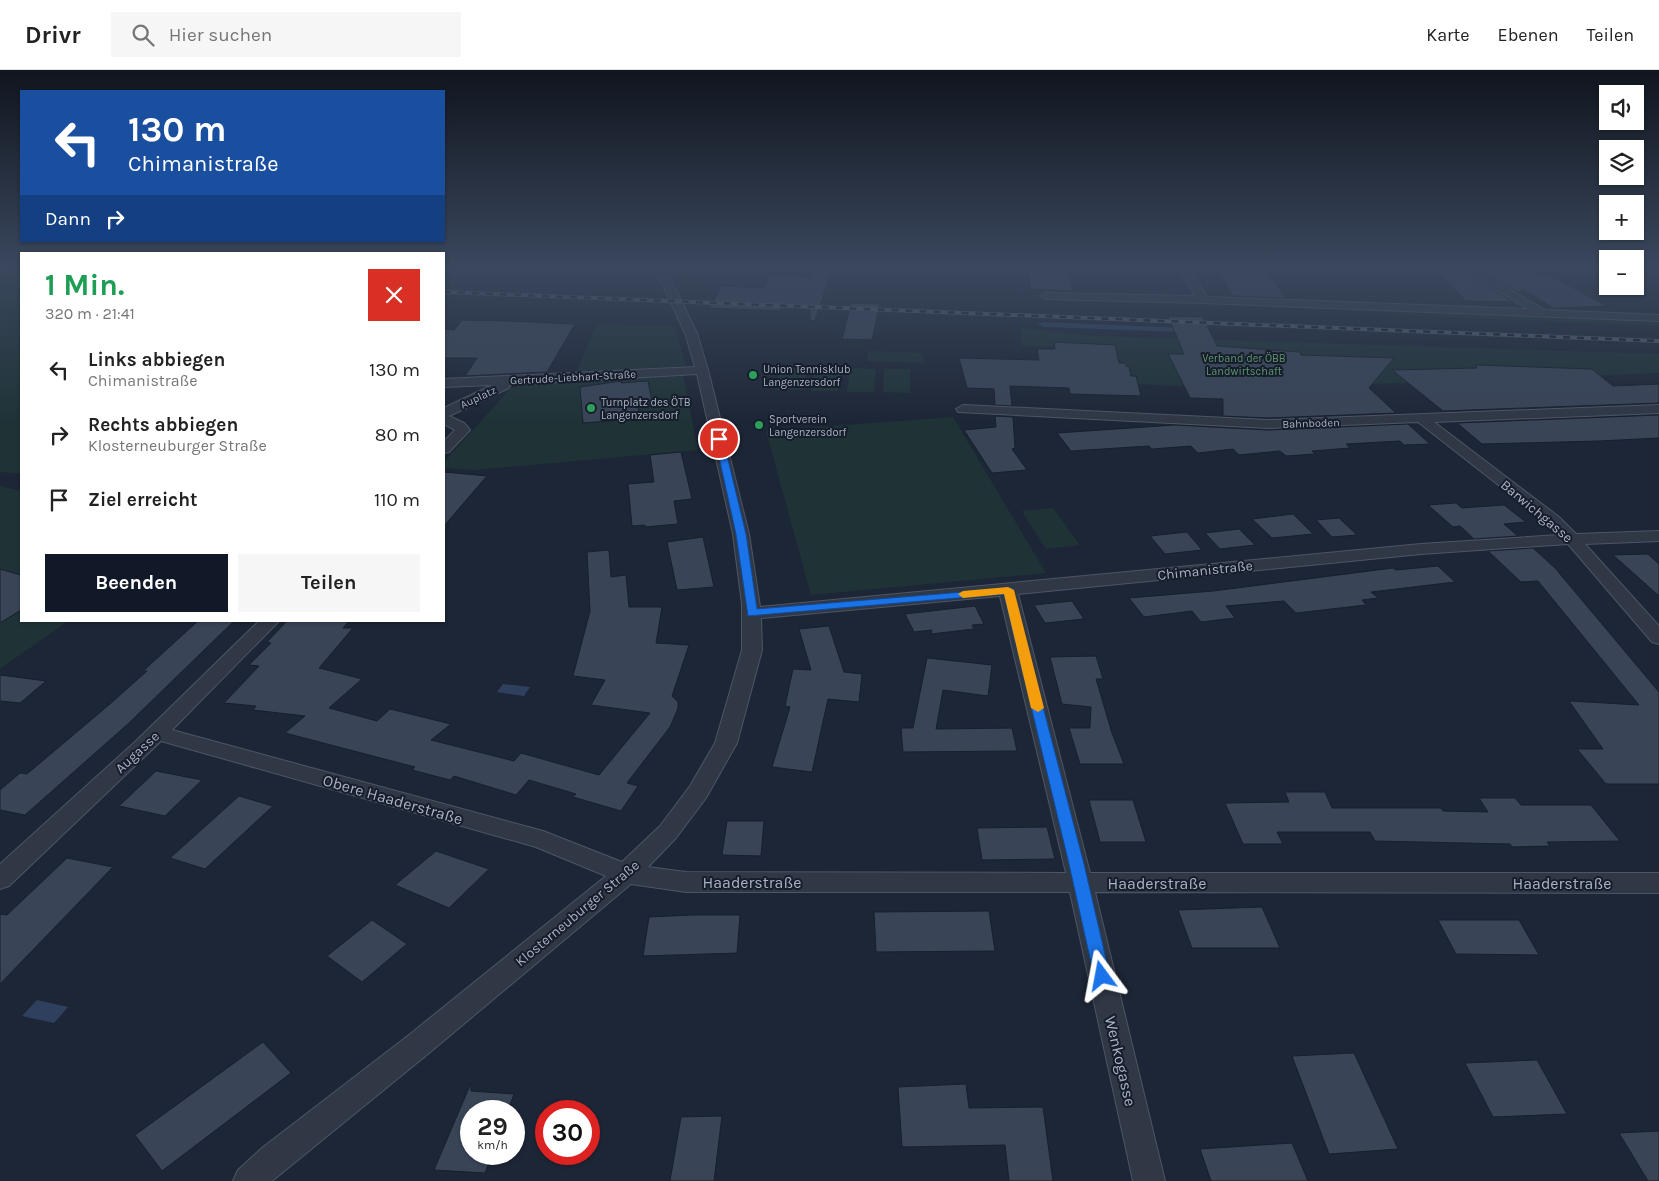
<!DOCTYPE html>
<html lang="de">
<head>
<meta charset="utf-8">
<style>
	:root { --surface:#fff; --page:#f6f6f6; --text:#222; --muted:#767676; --line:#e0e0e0; --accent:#111827 }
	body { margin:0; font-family:Karla,sans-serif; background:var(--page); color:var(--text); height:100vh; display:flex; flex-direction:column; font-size:19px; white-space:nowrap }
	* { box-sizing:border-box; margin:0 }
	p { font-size:16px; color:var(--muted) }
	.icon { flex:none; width:28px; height:28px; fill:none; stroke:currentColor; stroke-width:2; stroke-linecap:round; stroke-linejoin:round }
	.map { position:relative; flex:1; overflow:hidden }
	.details { position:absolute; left:20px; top:182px; width:425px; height:370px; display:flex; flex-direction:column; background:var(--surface); border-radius:0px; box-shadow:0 1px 4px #0004 }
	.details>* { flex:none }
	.guide { position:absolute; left:20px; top:20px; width:425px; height:152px; border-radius:0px; box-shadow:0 1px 4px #0004; background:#1a4fa0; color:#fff; overflow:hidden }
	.tools { position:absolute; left:1599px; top:15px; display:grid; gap:10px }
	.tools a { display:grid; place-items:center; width:45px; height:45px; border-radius:0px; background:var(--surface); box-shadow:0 1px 4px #0004; font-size:25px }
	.speed { position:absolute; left:460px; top:1030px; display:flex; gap:10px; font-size:25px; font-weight:700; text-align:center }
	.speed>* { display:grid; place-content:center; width:65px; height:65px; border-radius:50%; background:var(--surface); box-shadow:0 1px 4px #0004; line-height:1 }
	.speed small { font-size:12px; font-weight:400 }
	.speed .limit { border:8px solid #d22; background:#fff; color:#111 }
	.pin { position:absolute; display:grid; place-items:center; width:42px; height:42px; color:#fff; margin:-21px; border:2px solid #fff; border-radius:50%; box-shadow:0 1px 5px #0007 }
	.me { position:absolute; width:55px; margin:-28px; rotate:347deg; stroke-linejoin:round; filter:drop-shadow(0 0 4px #0008) }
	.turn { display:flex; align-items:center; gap:18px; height:105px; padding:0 25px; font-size:22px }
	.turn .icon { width:65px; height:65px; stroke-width:2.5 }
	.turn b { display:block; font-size:35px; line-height:42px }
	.then { display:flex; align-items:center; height:48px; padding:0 25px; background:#0003; gap:10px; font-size:19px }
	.round { display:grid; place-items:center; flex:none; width:52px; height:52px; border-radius:0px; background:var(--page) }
	.head { display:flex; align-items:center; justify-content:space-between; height:85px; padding:0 25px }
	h1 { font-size:30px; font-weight:700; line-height:38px; color:#1e9e55 }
	.primary-button { display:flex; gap:10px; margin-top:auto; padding:10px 25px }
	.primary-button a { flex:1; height:58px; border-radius:0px; background:var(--accent); color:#fff; font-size:20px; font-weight:700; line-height:58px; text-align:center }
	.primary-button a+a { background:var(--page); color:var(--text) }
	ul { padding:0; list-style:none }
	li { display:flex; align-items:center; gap:15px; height:65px; padding:0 25px }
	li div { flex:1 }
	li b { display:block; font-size:19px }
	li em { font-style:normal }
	header { display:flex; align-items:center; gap:30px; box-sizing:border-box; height:70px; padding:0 25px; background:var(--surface); border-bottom:1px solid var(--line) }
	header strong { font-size:24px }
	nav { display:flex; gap:28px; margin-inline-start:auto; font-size:18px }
	.search { width:350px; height:45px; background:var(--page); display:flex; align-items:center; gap:12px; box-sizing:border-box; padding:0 18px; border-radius:0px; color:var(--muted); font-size:19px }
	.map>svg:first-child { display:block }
</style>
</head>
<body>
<header>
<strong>Drivr</strong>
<div class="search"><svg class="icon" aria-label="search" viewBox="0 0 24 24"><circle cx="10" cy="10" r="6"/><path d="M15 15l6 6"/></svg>Hier suchen</div>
<nav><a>Karte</a><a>Ebenen</a><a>Teilen</a></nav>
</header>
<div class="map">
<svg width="1659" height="1111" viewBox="0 0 1659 1111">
	<rect width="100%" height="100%" fill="#1d2636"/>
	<path fill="#1f3337" d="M678,196l20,1 -10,14 15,1 -2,2 -17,1 -11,-17z
		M0,197l21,2v205l-21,-2z
		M1398,242l261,10v4l-266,-11 -1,-2z
		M597,254l78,2 11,40 -110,6z
		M1020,258l76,8 563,18v19l-413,16 -135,-6 -13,-34 -76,-3z
		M868,281l55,2v10l-56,-2z
		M781,296l26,1 -4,23h-28z
		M815,297l26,1 -3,23h-27z
		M850,298l26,1 -2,23h-27z
		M884,299h26v24l-27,-1z
		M683,306l15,74 -225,20 -29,-2v-6l67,-74 15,-4z
		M953,347l93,156 -235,22 -45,-164z
		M0,416l21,5v130h47l-68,48z
		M1053,438l27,37 -34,4 -24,-38z"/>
	<path fill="#2f405f" d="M1044,252l137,6 3,4 -139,-5 -8,-3z
		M503,614l27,3 -6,9 -27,-4z
		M37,930l31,7 -14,16 -32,-7z"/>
	<path fill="#394457" stroke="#181f2d" d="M811,196h22l-18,55 -5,-1v-14l-27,-1 -3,6 -71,-3 13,-22 43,2 5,-13 41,2z
		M1028,196h39l6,25 -43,-2z
		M1215,196h48l23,32 -53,-2z
		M1524,197l16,9 9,-1 58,31 -54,2 -31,-19 -3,4 -43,-25z
		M1457,198l56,34 -47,-1 -19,-20 -19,-12z
		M851,233l29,1 -8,36 -30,-1z
		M1168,246l35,1 14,29 83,6 1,3 93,3 -25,30 27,25 -128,5 -45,-2v-17l-33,-1 -22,-44h16z
		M462,250l45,1 68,3 -28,48 -82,4 12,-18h-33v-29l10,1z
		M1054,272l61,3 4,18h7v3l3,1 2,9h5l5,20 -71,-2 -1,-6 -59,-2 2,20 -17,-1 -1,-16 -27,-1 -8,-30 80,2 -2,-11h18z
		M1475,295l117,4 21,17 46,-2v19l-216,8 -51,-41 85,-2z
		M621,311v2l27,-2 5,25 -15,1 1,5 -16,2 1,6 -41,3 -3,-36z
		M1659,345v23l-60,3 -117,3 -25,-21z
		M995,346l18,1 2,31 -3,1 15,21 -35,3 -28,-43 32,-3z
		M1408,354l22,20 -26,1 -4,-4 -54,3 4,4 -38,3 3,3 -29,2 -6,-5 -41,4 -6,-6 -35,4 -7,-7 -39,3 -3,-3 -78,5 -14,-18 118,-8 93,5z
		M681,382l11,47 -18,2 4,23 -33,3v-2l-13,1 -4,-42 26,-2 -4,-27z
		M444,402l43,4 -43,50z
		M1456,433l6,5 42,-3 22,17 -22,2 14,12 -44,3 -14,-13 -7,1 -25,-22z
		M1293,444l20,20 -41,4 -20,-19z
		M1339,448l18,17 -25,2 -16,-17z
		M1239,459l16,16 -35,4 -15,-16z
		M1187,462l15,18 -37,4 -15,-18z
		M703,467l11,50 -37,3 -10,-48z
		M1533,478l22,20 104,124v92h-53l-29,-35h26l-34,-48 70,4 -101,-124 -17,1 -33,-31z
		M609,480l2,27 15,-2 3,32h33l-6,36 33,2 -17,51 6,6v6l-8,19 -43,56 11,3 -17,25 -48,-14 3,-3 -47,-14 -13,15 -62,-19 -4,4 -38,-10 3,-3 -130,-34 20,-17 -52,-6 3,-4 -32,-3 35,-37 -10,-1 22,-22 -4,-1 20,-21h62l-6,7h10l-34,40 43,11 -33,29 48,13 13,-12 61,15 -20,16 83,21 7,-8 78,22 51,-62 -59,-8 14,-25 -32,-4 17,-65 -3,-59z
		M1648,484l11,10v32l-46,-41z
		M1438,496l17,16 -84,10 7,6 -16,2 4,5 -70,8 -12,-12 -58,5 9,12 -34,4 -9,-11 -48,6 -15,-19 84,-7 180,-23 3,2z
		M0,499l21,6v35l-21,13z
		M1072,531l12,18 -39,4 -11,-18z
		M975,536l9,18 -12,1 2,4 -43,5 1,-4 -18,2 -9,-18z
		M198,551h36l-105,102 -104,92 -25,-5v-20l20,-17 7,1 83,-70 37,-33h-4z
		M829,556l15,46 18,2 -3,28 -31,-3 -16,73 -40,-5 18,-60 -5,-1 8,-37 18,1 -12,-41z
		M1096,586l7,23h-7l16,54 12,31h-44l-11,-36h21l1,-21 -29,-3 -12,-47z
		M927,588l65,7 -4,31 -45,-6 -7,39 76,-1 5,23 -114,1 -2,-24h12z
		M0,605l46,6 -26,22 -20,-2z
		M156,701l46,9 -37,36 -46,-10z
		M1285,722h40l7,16h109l2,3 45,1 -9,-14h36l6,7h70l29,36 -73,1 3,4 -38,1 -2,-3 -135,-3 -5,-9h-93l6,12h-40l-18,-41 64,-1z
		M239,726l34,10 -68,63 -35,-11z
		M1089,730h44l13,42h-46z
		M727,751h37l-3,35 -39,-1z
		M1047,757l8,32 -73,1 -5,-32z
		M436,781l53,18 -40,39 -54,-23z
		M67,788l46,9 -113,117v-70l7,1z
		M1262,837l18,41h-88l-14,-38z
		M989,841l6,40 -119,1 -2,-40z
		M692,845h48l-3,38 -94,3 6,-39z
		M372,850l35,24 -45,38 -35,-26z
		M1438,850h81l20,35 -83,-1z
		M263,972l28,31 -129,98 -27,-36z
		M1354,983l44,96 -69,5 -37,-98z
		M1537,990l30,54 -74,3 -28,-54z
		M471,1013v8l43,3 -6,17h-37v43h21l-7,19 -51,-3z
		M966,1014l3,24 74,-1 10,74h-44l-4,-36 -103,2 -4,-60z
		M722,1046l-8,65h-44l11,-64z
		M1659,1061v50h-11l-29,-48z
		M1292,1073l16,38h-97l-11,-32z"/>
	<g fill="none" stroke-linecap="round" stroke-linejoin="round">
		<defs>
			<path id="minor" d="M654,196h10l33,67 11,37 41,164 11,73 661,-63 138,-9 -12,-12 -129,-101 -150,6 -310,-16 -2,-3 7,-4 305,15 391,-15v8l-225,9 125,95 17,17 83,-3v10l-74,3 74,82v18l-7,-2 -84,-98 -147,10 -403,40 72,279h569v20l-564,-1 70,289h-32l-63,-289h-384l-55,-8 -202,169 -157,128h-39l5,-11 24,-22 147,-113 197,-159 -70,-29 -375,-106 -152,145 -9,3v-25l136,-123 123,-120h20l-107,109 371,101 79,31 38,-36 30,-40 25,-43 27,-93v-46l-9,-70 -36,-160 -187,11 -1,3 -60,28 15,7 6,7 -21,22 -5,1v-12l11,-11 -11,-6v-16l48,-23 -48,2v-8l251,-12 -10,-34zM1000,526l66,277 -380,-1 -38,-5 28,-29 30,-40 31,-55 25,-93 -1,-32z
				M1177,196h10l20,31 321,12 -71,-43h12l76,44 114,5v6l-456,-18 -158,-4 -5,-3 5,-3 150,3z"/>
		</defs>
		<use href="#minor" stroke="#4e5565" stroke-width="2"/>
		<use href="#minor" fill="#303846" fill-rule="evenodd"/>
		<defs>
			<path id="rail" d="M19,196h2
				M444,222l1215,49"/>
		</defs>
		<use href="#rail" stroke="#525c6e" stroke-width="4"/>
		<use href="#rail" stroke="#161d2b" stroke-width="2.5" stroke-dasharray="7" stroke-linecap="butt"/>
	</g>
	<linearGradient id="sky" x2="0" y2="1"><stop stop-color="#10151e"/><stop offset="0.56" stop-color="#3a475d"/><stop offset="1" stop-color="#3a475d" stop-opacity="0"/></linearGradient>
	<rect width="1659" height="351" fill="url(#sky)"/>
	<path fill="#1a73e8" stroke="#114b97" d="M719,366l4,3 23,95 11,75 255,-21 72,276 26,112 -2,4 -6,2 -6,-2 -2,-4 -25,-112 -65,-270 -256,22 -12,-82 -21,-95z"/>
	<path fill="#f59e0b" d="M1008,517l6,3 30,118 -6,4 -7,-4 -27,-114 -41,4 -5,-4 5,-3z"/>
	<g fill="#2e9e5b" stroke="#161d2b" stroke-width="2">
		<circle cx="753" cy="305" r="5"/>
		<circle cx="591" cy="338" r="5"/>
		<circle cx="759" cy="355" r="5"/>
	</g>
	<g text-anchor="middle" stroke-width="4" stroke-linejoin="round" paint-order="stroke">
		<g font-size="11" fill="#619570" stroke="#161d2b">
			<text x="1244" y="292">Verband der ÖBB<tspan x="1244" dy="13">Landwirtschaft</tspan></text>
		</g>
		<g font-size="11" fill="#aab2c4" stroke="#161d2b" text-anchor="start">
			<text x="763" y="303">Union Tennisklub<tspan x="763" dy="13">Langenzersdorf</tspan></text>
			<text x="601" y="336">Turnplatz des ÖTB<tspan x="601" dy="13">Langenzersdorf</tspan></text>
			<text x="769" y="353">Sportverein<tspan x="769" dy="13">Langenzersdorf</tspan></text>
		</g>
		<g font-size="11" fill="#aab2c4" stroke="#161d2b">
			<text transform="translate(573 307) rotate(-3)" y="4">Gertrude-Liebhart-Straße</text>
			<text transform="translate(478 327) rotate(-25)" y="4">Auplatz</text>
			<text transform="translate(1311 353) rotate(-2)" y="4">Bahnboden</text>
		</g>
		<g font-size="14" fill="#aab2c4" stroke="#161d2b">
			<text transform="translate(1537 441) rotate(40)" y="5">Barwichgasse</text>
			<text transform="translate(1205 500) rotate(-6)" y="5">Chimanistraße</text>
			<text transform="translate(137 682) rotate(-43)" y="5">Augasse</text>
			<text transform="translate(577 843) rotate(-40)" y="5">Klosterneuburger Straße</text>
		</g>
		<g font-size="16" fill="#aab2c4" stroke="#161d2b">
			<text transform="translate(393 729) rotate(16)" y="6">Obere Haaderstraße</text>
			<text x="752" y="818">Haaderstraße</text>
			<text x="1157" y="819">Haaderstraße</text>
			<text x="1562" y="819">Haaderstraße</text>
			<text transform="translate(1121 991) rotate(77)" y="6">Wenkogasse</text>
		</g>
	</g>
</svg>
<div class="tools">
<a><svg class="icon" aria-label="sound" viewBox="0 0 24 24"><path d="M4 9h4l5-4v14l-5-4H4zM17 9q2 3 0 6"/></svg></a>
<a><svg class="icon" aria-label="layers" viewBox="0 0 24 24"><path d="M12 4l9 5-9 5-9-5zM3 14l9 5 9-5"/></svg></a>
<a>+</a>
<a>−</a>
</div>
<div class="speed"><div>29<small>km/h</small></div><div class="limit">30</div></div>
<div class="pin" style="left:719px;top:369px;background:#d93025"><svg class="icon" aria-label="arrive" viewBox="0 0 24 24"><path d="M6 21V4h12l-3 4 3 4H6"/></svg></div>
<svg class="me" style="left:1102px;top:906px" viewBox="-20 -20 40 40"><path d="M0-17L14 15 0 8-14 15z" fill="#1a73e8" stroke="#fff" stroke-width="4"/></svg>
<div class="guide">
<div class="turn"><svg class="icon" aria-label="left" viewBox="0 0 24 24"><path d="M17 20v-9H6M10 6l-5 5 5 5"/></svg><div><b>130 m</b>Chimanistraße</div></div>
<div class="then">Dann<svg class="icon" aria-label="right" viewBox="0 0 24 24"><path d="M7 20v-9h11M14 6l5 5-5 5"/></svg></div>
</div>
<section class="details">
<div class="head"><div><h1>1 Min.</h1><p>320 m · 21:41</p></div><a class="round" style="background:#d93025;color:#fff"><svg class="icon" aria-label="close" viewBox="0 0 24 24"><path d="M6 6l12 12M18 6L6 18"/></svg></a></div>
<ul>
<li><svg class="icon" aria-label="left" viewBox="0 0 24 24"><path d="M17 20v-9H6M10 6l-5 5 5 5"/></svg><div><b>Links abbiegen</b><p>Chimanistraße</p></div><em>130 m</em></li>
<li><svg class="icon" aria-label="right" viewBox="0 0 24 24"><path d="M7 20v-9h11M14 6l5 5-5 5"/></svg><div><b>Rechts abbiegen</b><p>Klosterneuburger Straße</p></div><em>80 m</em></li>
<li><svg class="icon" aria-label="arrive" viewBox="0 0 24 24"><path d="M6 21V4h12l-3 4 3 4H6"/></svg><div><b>Ziel erreicht</b></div><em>110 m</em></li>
</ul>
<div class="primary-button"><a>Beenden</a><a>Teilen</a></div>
</section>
</div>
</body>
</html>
